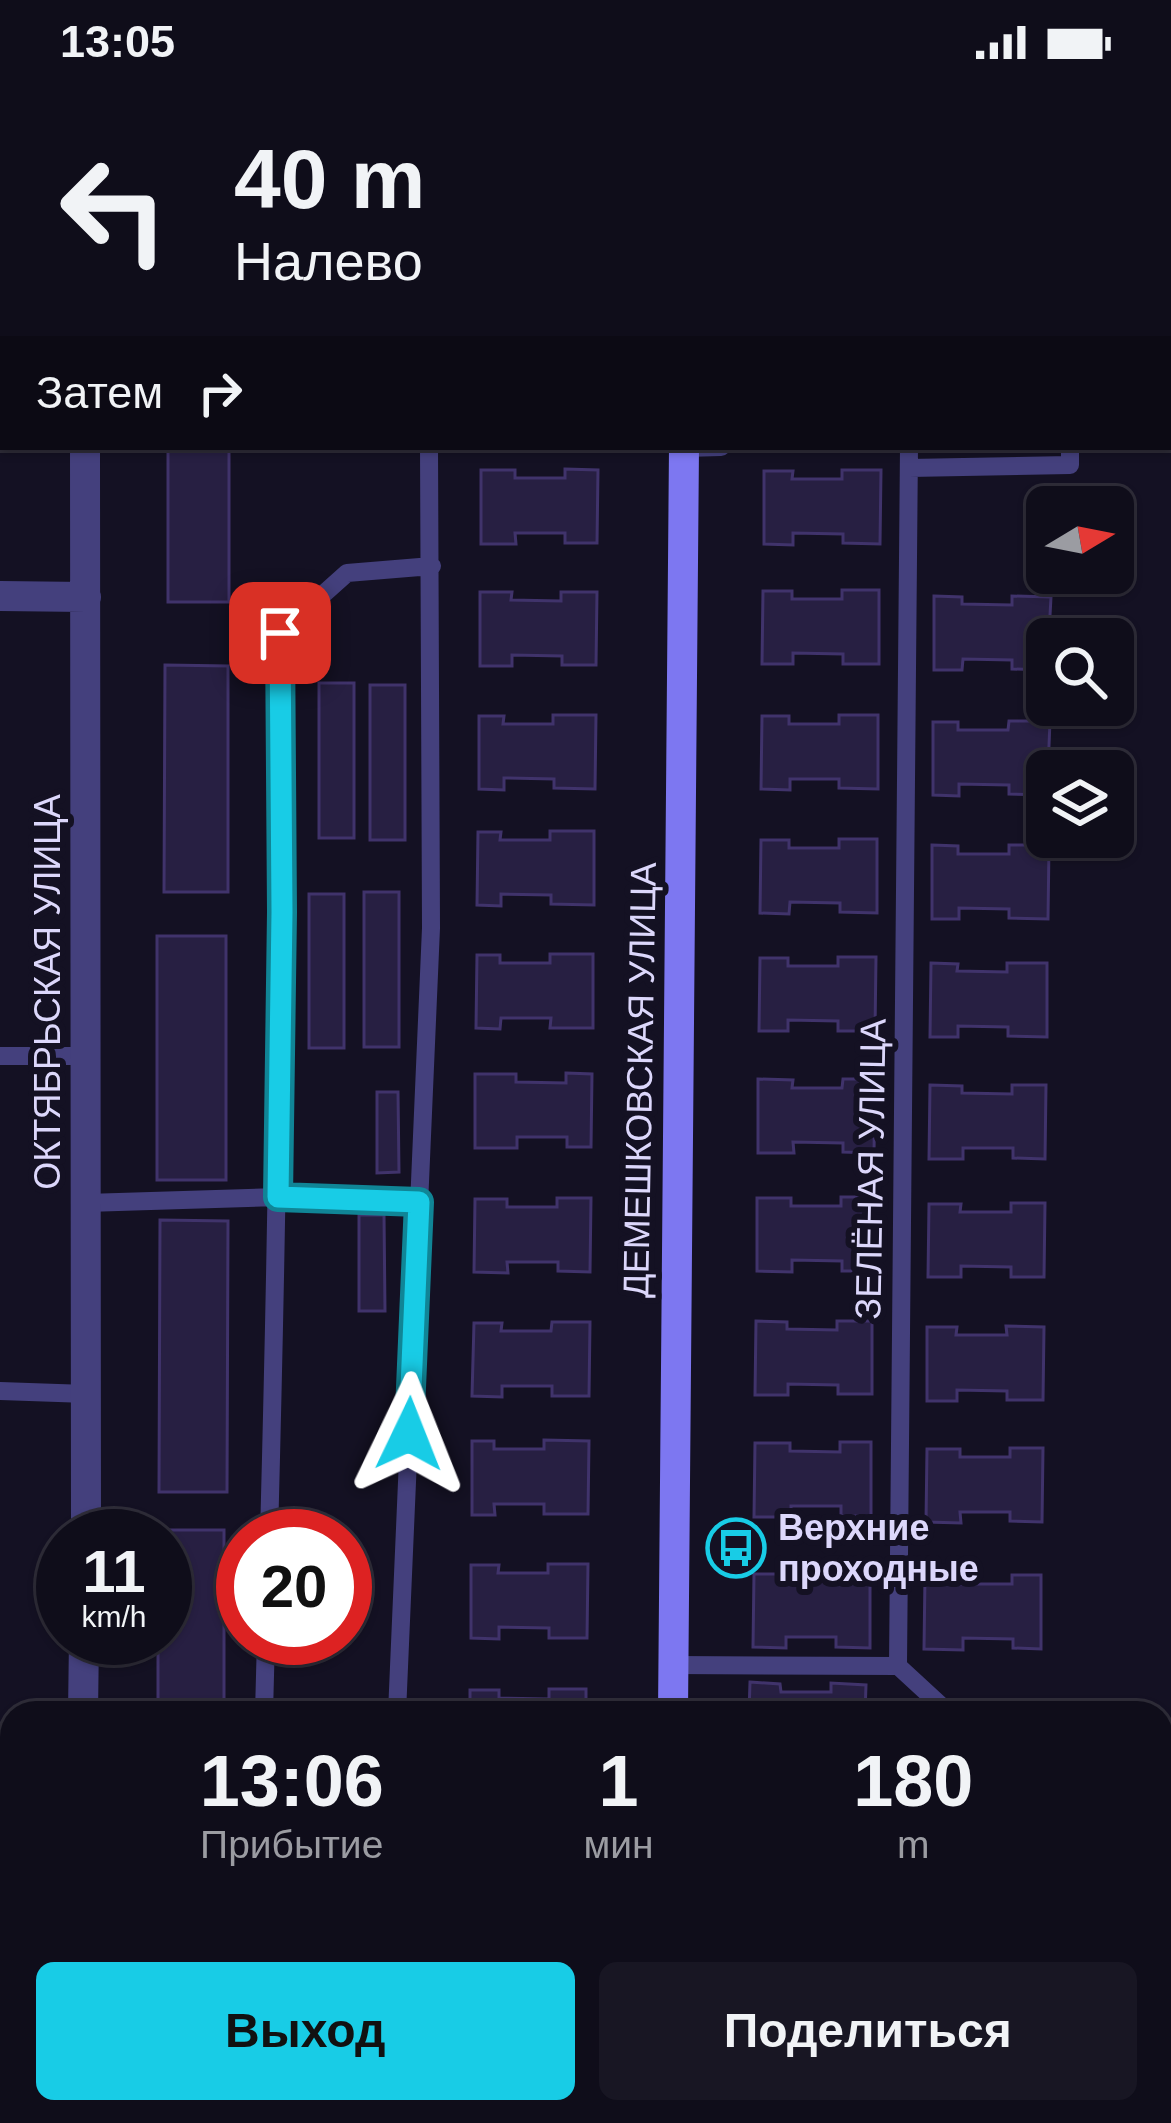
<!DOCTYPE html>
<html lang="ru">
<head>
<meta charset="utf-8">
<style>
	:root { --surface:#0f0d1a; --page:#181623; --text:#f1f3f6; --muted:#9b9ca2; --line:#2f2d39; --accent:#18cce6 }
	body { margin:0; font-family:Helvetica,sans-serif; background:var(--page); color:var(--text); height:100vh; display:flex; flex-direction:column; font-size:45px; white-space:nowrap }
	* { box-sizing:border-box; margin:0 }
	p { font-size:39px; color:var(--muted) }
	.icon { flex:none; width:66px; height:66px; fill:none; stroke:currentColor; stroke-width:2; stroke-linecap:round; stroke-linejoin:round }
	.map { position:relative; flex:1; overflow:hidden }
	.drawer { position:absolute; left:0px; top:1617px; width:1173px; height:423px; display:flex; flex-direction:column; background:var(--surface); border-radius:36px 36px 0 0; box-shadow:0 3px 9px #0004,0 0 0 3px var(--line) }
	.drawer>* { flex:none }
	.banner { position:absolute; left:0px; top:0px; width:1173px; height:366px; box-shadow:0 3px 9px #0004,0 0 0 3px var(--line); background:#0f0d1a; color:var(--text); overflow:hidden }
	.needle { width:78px; rotate:80deg }
	.fabs { position:absolute; left:1026px; top:402px; display:grid; gap:24px }
	.fabs a { display:grid; place-items:center; width:108px; height:108px; border-radius:18px; background:var(--surface); box-shadow:0 3px 9px #0004,0 0 0 3px var(--line); font-size:60px }
	.speed { position:absolute; left:36px; top:1425px; display:flex; gap:24px; font-size:60px; font-weight:700; text-align:center }
	.speed>* { display:grid; place-content:center; width:156px; height:156px; border-radius:50%; background:var(--surface); box-shadow:0 3px 9px #0004,0 0 0 3px var(--line); line-height:1 }
	.speed small { font-size:30px; font-weight:400 }
	.speed .limit { border:18px solid #d22; background:#fff; color:#111 }
	.pin { position:absolute; display:grid; place-items:center; width:102px; height:102px; color:#fff; margin:-51px; border-radius:24px; box-shadow:0 6px 18px #0006 }
	.me { position:absolute; width:132px; margin:-66px; rotate:2deg; stroke-linejoin:round; filter:drop-shadow(0 0 9px #0008) }
	.turn { display:flex; align-items:center; gap:42px; height:252px; padding:0 36px; font-size:54px }
	.turn .icon { width:156px; height:156px; stroke-width:2.5 }
	.turn b { display:block; font-size:84px; line-height:102px }
	.then { display:flex; align-items:center; height:114px; padding:0 36px; background:#0003; gap:24px; font-size:45px }
	.eta { display:flex; justify-content:space-evenly; align-items:center; height:204px; text-align:center }
	.eta b { font-size:72px; font-weight:600; line-height:84px }
	.action { display:flex; gap:24px; margin-top:auto; padding:24px 36px }
	.action a { flex:1; height:138px; border-radius:18px; background:var(--accent); color:#111; font-size:48px; font-weight:600; line-height:138px; text-align:center }
	.action a+a { background:var(--page); color:var(--text) }
	.status { display:flex; justify-content:space-between; align-items:center; height:84px; padding:0 60px; background:var(--surface); direction:ltr }
	.status svg { height:33px; fill:currentColor }
	.map>svg:first-child { display:block }
</style>
</head>
<body>
<div class="status"><b>13:05</b><svg viewBox="0 0 49 12"><path d="M0 12V9h3v3zM5 12V6h3v6zM10 12V3h3v9zM15 12V0h3v12zM26 1h20v11H26zM47 4h2v5h-2z"/></svg></div>
<div class="map">
<svg width="1171" height="2039" viewBox="0 0 1171 2039">
	<rect width="100%" height="100%" fill="#141123"/>
	<path fill="#271f42" stroke="#40336b" stroke-width="3" d="M213,0h58v3h-58z
		M948,0h66v3h-66z
		M1145,0h26v84l-1,-81h-25z
		M168,363h61v155h-61z
		M565,385l33,1 -1,73h-32v-10h-50l1,11h-35v-74h34v8h50z
		M842,386h39l-1,74 -37,-1v-9l-50,-1v12l-29,-1v-73h29l-1,8h50z
		M842,506h37v74h-36v-10l-50,-1v11h-31l1,-73h29v8h50z
		M480,508h32l-1,8 50,1v-9h36l-1,73h-34v-9l-50,-1v11h-32z
		M934,512l28,1v7l50,1v-9l39,1 -4,73 -35,-1v-9l-49,-1 -1,11h-28z
		M165,581l63,1v226h-64z
		M319,599h35v155h-35z
		M370,601h35v155h-35z
		M553,631h43l-1,74 -41,-1v-9l-50,-1v12l-25,-1v-73h25l-1,8h50z
		M839,631h39v74l-39,-1v-9h-49v11l-29,-1 1,-73h27v8h50z
		M1009,637h41l-3,74 -38,-1v-9l-50,-1v12l-26,-1v-73h25v8h50z
		M550,747h44v74l-43,-1v-9l-50,-1v12l-24,-1 1,-73h23l-1,8h50z
		M839,755h38v74l-37,-1v-9l-50,-1 -1,12 -29,-1 1,-73h28v8h50z
		M932,761l26,1v8h51v-9h40l-1,74 -39,-1v-9l-50,-1v11h-27z
		M364,808h35v155h-35z
		M309,810h35v154h-35z
		M157,852h69v244h-69z
		M550,870h43v74h-43l1,-10h-50l-1,11 -24,-1 1,-73h23v8h50z
		M838,873h38l-1,74h-37v-10l-50,-1v11h-29l1,-73h28v8h50z
		M931,879l27,1 -1,7 50,1v-9h40v74l-39,-1v-9l-50,-1v11h-28z
		M566,989l26,1 -1,73h-24v-10h-50v11h-42v-74h41v8l50,1z
		M758,995l35,1 -1,8h50l1,-9h32l-1,74 -31,-1v-9l-50,-1 1,11h-36z
		M930,1001l32,1v7l50,1v-9h34l-1,74 -32,-1v-10h-50v11h-34z
		M377,1008h21l1,80 -22,1z
		M841,1113h33l-1,74h-31v-10l-50,-1v12l-35,-1v-73h34v8h50z
		M557,1114h34l-1,74 -32,-1v-9h-51l1,11 -34,-1 1,-73h32v8h50z
		M1011,1119h34l-1,74h-33v-10l-50,-1v11h-33l1,-73h32l-1,8h51z
		M359,1131h25l1,96h-26z
		M160,1136l68,1 -1,271h-68z
		M756,1237l31,1v7l50,1v-9h35v73h-34v-9l-50,-1v11h-33z
		M552,1238h38l-1,74h-37v-10h-50v11l-30,-1 2,-73h28l-1,8h50z
		M1006,1242l38,1 -1,73h-36v-9l-50,-1v11h-30v-74h30l-1,8h51z
		M544,1356l45,1 -1,73h-44v-10h-50l1,11h-23v-74h22v8h50z
		M840,1358h31v74h-30v-10h-50v11h-37l1,-74h35v8l50,1z
		M1010,1364h33l-1,74 -32,-1v-9h-50l1,11 -35,-1 1,-73h33v8h50z
		M158,1446h66v183h-66v-75h7v-102h-7z
		M548,1480h40l-1,74h-38v-10l-50,-1v12l-28,-1v-73h28l-1,8h50z
		M835,1489h35v75l-34,-1v-10h-50v11l-33,-1 1,-73h31v8h50z
		M1012,1491h29v74l-28,-1v-9l-50,-1v12l-39,-1 1,-73h37v8h50z
		M750,1598l30,2 1,8h50v-9l35,2 -1,28h-116z
		M549,1605h37v24h-116v-23h29v8l50,1z"/>
	<g fill="none" stroke-linecap="round" stroke-linejoin="round">
		<path stroke="#44407d" stroke-width="18" d="M1059,0v3
			M444,3l2,-3
			M0,154h3
			M684,364l37,-1
			M909,384l161,-3v-18
			M0,972h85
			M86,1119l192,-6 141,5
			M0,1307l87,3
			M269,1452c8,-301 13,-602 11,-903l67,-60 85,-7
			M673,1581l225,1 11,-1219
			M898,1582l51,47
			M264,1629l2,-75
			M397,1629l34,-785 -2,-481
			M0,1658h12"/>
		<path stroke="#44407d" stroke-width="30" d="M82,0v3
			M85,363l1,1089
			M0,512l86,1
			M83,1629l1,-75
			M258,2028l8,11"/>
		<path stroke="#7d77f1" stroke-width="30" d="M688,3v-3
			M673,1629l11,-1266
			M611,2039l3,-11"/>
		<path stroke="#18cce6" stroke-width="9" stroke-dasharray="18 15" stroke-linecap="butt" d="M1161,1683l10,-10
			M1161,1734l10,-14
			M1161,1829l10,-31
			M1146,2028v11
			M1045,2038l1,-10
			M835,2039l10,-11
			M888,2039l7,-11
			M952,2039l4,-11"/>
	</g>
	<g fill="none" stroke-linecap="round" stroke-linejoin="round">
		<defs>
			<path id="route" d="M280,549l2,279 -4,285 141,5 -10,232"/>
		</defs>
		<use href="#route" stroke="#108596" stroke-width="30"/>
		<use href="#route" stroke="#18cce6" stroke-width="21"/>
	</g>
	<defs>
		<symbol id="bus-ring" viewBox="-11 -11 22 22"><circle r="9.5" fill="#141123" stroke="#18cce6" stroke-width="1.5"/><path d="M-5-6H5V4H4V6H2V4H-2V6H-4V4H-5ZM-3.5-4V0h7V-4ZM-3.5 1.2v1.5H-2V1.2ZM2 1.2v1.5H3.5V1.2Z" fill="#18cce6"/></symbol>
	</defs>
	<g fill-rule="evenodd">
		<use href="#bus-ring" x="703" y="1431" width="66" height="66"/>
	</g>
	<g text-anchor="middle" stroke-width="12" stroke-linejoin="round" paint-order="stroke">
		<g font-size="36" fill="#dcd7fb" stroke="#141123">
			<text transform="translate(47 908) rotate(-90)" y="13">ОКТЯБРЬСКАЯ УЛИЦА</text>
			<text transform="translate(639 996) rotate(-89)" y="13">ДЕМЕШКОВСКАЯ УЛИЦА</text>
			<text transform="translate(870 1085) rotate(-89)" y="13">ЗЕЛЁНАЯ УЛИЦА</text>
		</g>
		<g font-size="36" font-weight="bold" fill="#dcd7fb" stroke="#141123" text-anchor="start">
			<text x="778" y="1456">Верхние<tspan x="778" dy="41">проходные</tspan></text>
		</g>
	</g>
</svg>
<div class="fabs">
<a><svg class="needle" viewBox="-14 -14 28 28"><path d="M0-13l5 13h-10z" fill="#e53935"/><path d="M0 13l5-13h-10z" fill="#9b9ca2"/></svg></a>
<a><svg class="icon" aria-label="search" viewBox="0 0 24 24"><circle cx="10" cy="10" r="6"/><path d="M15 15l6 6"/></svg></a>
<a><svg class="icon" aria-label="layers" viewBox="0 0 24 24"><path d="M12 4l9 5-9 5-9-5zM3 14l9 5 9-5"/></svg></a>
</div>
<div class="speed"><div>11<small>km/h</small></div><div class="limit">20</div></div>
<div class="pin" style="left:280px;top:549px;background:#d93025"><svg class="icon" aria-label="arrive" viewBox="0 0 24 24"><path d="M6 21V4h12l-3 4 3 4H6"/></svg></div>
<svg class="me" style="left:409px;top:1350px" viewBox="-20 -20 40 40"><path d="M0-17L14 15 0 8-14 15z" fill="#18cce6" stroke="#fff" stroke-width="4"/></svg>
<div class="banner">
<div class="turn"><svg class="icon" aria-label="left" viewBox="0 0 24 24"><path d="M17 20v-9H6M10 6l-5 5 5 5"/></svg><div><b>40 m</b>Налево</div></div>
<div class="then">Затем<svg class="icon" aria-label="right" viewBox="0 0 24 24"><path d="M7 20v-9h11M14 6l5 5-5 5"/></svg></div>
</div>
<section class="drawer">
<div class="eta">
<div><b>13:06</b><p>Прибытие</p></div>
<div><b>1</b><p>мин</p></div>
<div><b>180</b><p>m</p></div>
</div>
<div class="action"><a>Выход</a><a>Поделиться</a></div>
</section>
</div>
</body>
</html>
